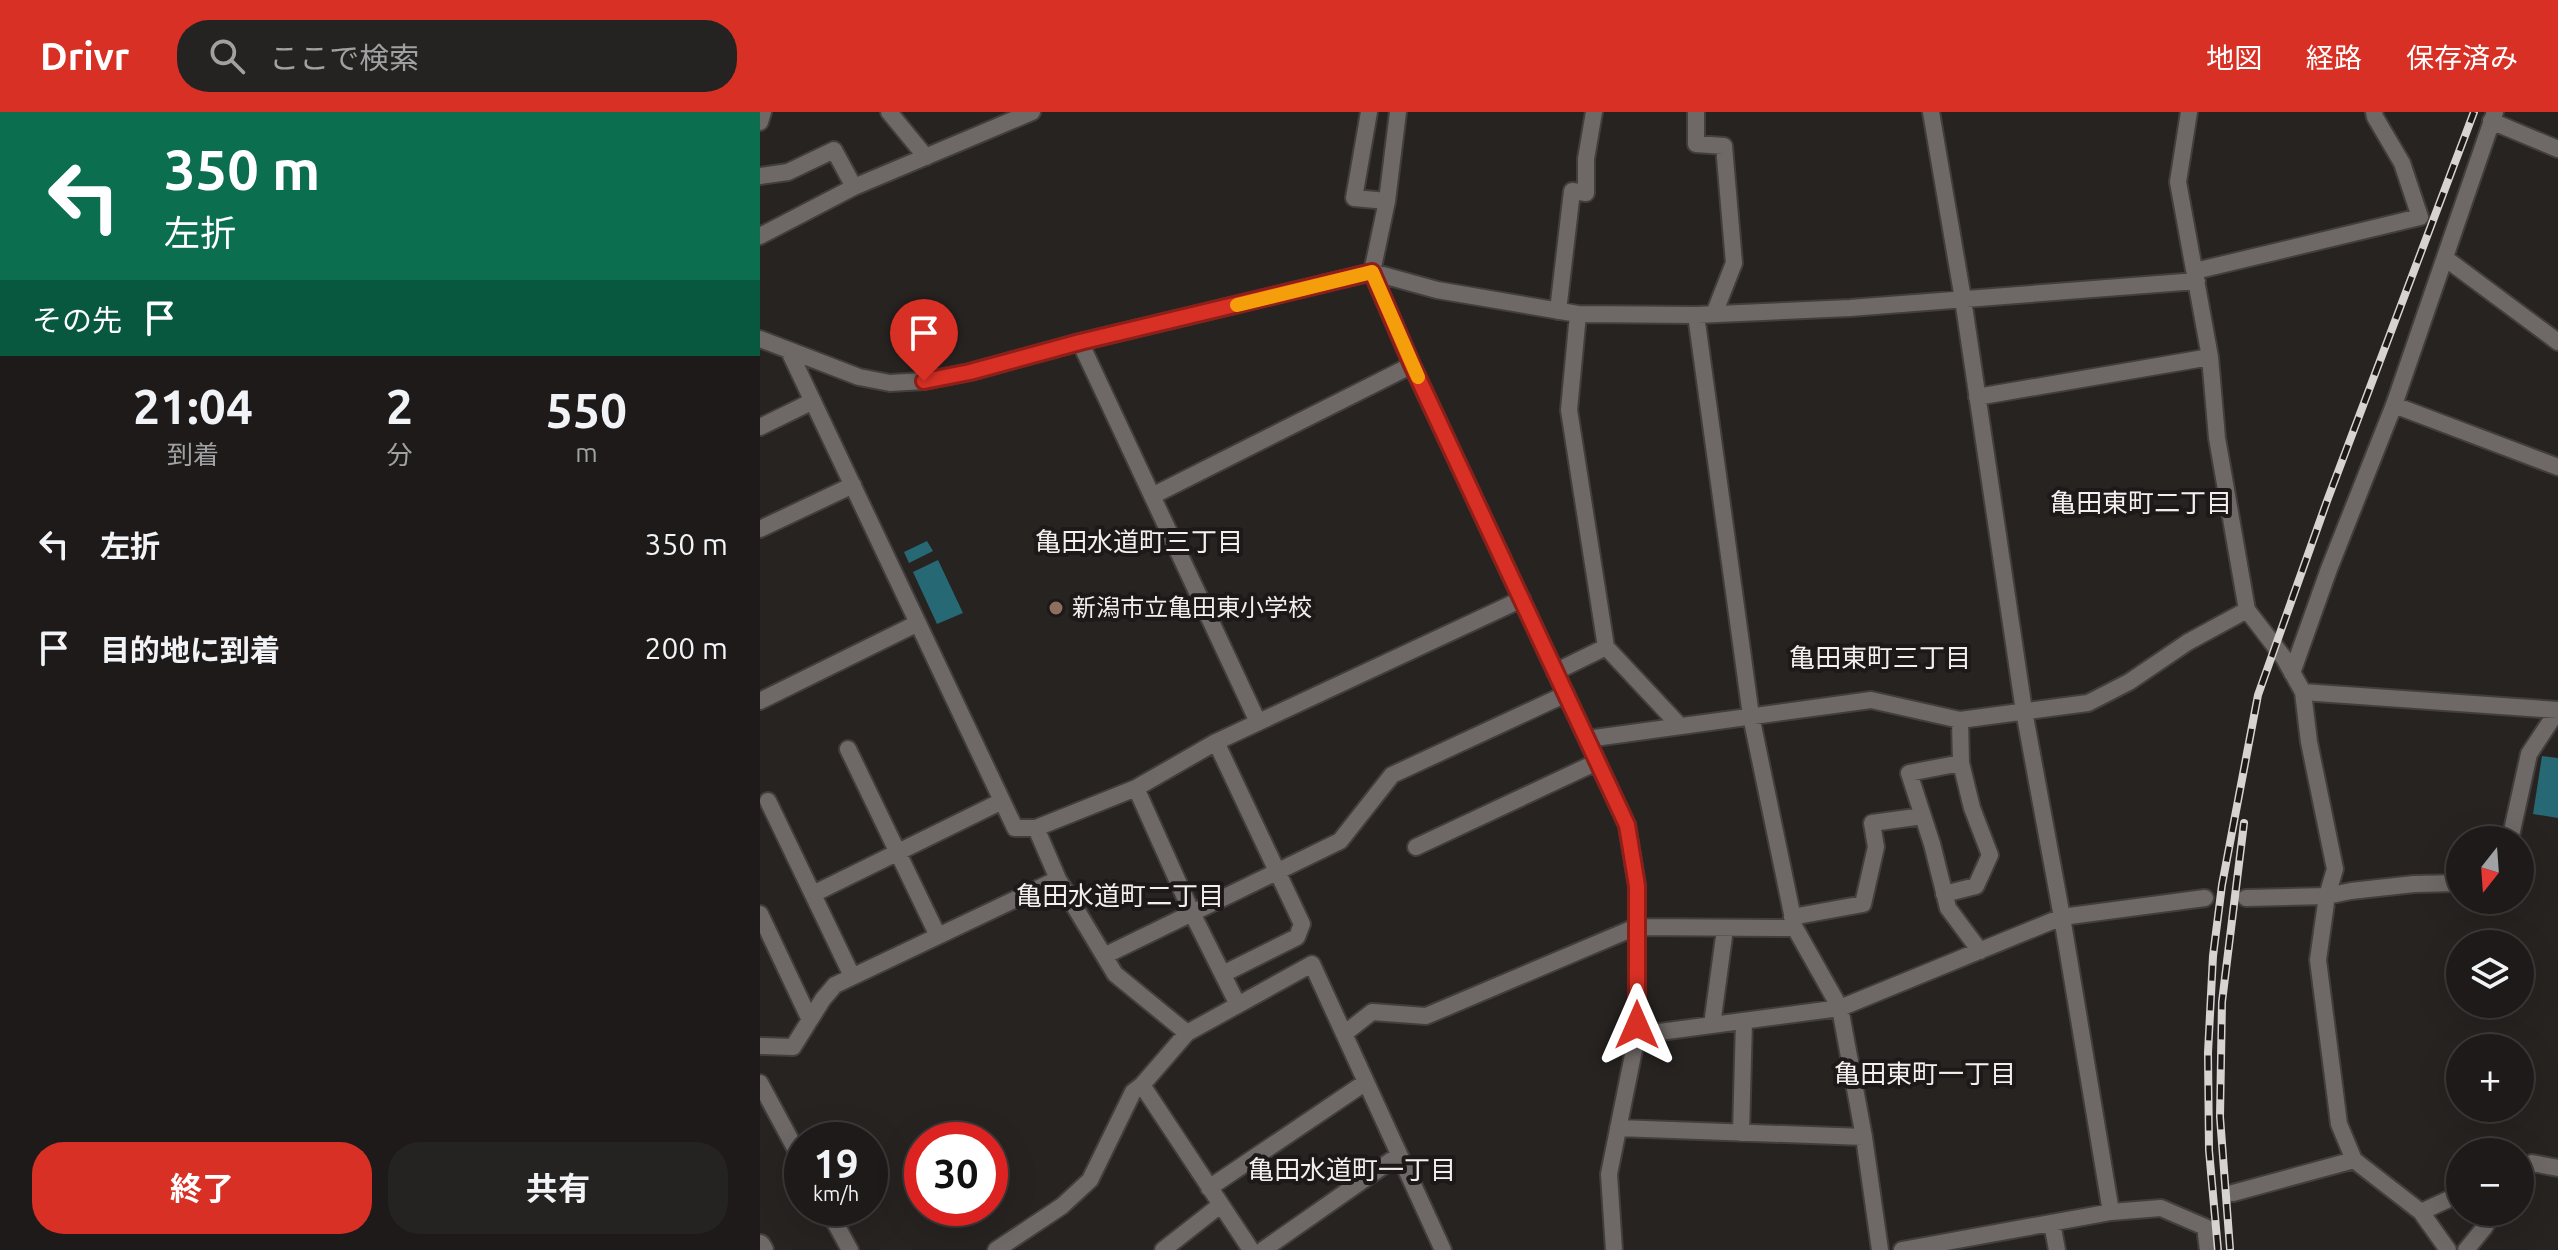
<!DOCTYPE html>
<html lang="ja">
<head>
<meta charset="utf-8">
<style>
	:root { --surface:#1d1a19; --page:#252322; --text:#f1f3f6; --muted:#a0a1a2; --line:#3b3838; --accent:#d93025 }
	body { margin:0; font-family:Ubuntu,"Noto Sans JP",sans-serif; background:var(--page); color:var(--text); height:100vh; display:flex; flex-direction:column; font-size:30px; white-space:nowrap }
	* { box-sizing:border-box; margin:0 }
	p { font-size:26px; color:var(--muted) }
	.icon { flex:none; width:44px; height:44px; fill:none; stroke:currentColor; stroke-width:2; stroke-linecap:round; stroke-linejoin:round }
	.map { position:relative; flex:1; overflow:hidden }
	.sheet { display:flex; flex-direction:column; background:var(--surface); width:760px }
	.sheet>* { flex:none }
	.hud { background:#0b6e4f; color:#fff; overflow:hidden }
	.needle { width:52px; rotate:197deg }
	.tools { position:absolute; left:1686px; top:714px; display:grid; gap:16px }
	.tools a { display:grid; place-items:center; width:88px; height:88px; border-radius:50%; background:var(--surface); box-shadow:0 8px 32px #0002,0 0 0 2px var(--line); font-size:40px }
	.speed { position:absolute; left:24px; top:1010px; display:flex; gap:16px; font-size:40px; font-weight:700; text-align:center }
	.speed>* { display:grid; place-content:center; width:104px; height:104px; border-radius:50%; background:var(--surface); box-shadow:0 8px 32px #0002,0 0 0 2px var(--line); line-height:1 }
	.speed small { font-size:20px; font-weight:400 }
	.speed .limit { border:12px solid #d22; background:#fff; color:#111 }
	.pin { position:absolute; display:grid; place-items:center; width:68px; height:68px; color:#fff; margin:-82px -34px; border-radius:50% 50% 50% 0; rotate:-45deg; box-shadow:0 0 8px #0007 }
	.pin .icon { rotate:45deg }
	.me { position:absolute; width:88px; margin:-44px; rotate:0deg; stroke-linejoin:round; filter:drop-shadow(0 0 6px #0008) }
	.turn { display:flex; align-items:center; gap:28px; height:168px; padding:0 32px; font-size:36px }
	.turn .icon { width:104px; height:104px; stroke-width:2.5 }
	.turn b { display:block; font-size:56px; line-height:68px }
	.then { display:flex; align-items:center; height:76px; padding:0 32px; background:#0003; gap:16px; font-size:30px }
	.eta { display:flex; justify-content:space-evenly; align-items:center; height:136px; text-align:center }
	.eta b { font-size:48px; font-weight:700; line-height:56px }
	.action { display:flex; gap:16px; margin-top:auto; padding:16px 32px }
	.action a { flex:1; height:92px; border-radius:32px; background:var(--accent); color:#fff; font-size:32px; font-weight:700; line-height:92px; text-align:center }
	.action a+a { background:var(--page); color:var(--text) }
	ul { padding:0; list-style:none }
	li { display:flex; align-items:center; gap:24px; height:104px; padding:0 32px }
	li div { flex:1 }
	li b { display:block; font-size:30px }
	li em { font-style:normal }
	header { display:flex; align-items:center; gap:48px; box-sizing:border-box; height:112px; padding:0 40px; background:var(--accent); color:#fff }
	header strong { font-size:38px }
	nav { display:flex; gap:44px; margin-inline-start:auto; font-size:28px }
	.search { width:560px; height:72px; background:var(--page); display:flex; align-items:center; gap:20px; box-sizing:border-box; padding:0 28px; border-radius:32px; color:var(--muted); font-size:30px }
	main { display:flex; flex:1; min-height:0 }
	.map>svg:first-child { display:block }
</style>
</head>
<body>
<header>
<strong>Drivr</strong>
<div class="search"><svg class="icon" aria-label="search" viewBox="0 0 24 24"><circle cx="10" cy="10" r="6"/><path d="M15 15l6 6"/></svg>ここで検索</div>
<nav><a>地図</a><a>経路</a><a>保存済み</a></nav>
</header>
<main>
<section class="sheet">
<div class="hud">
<div class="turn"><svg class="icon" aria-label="left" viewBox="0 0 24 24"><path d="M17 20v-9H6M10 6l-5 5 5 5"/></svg><div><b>350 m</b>左折</div></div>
<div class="then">その先<svg class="icon" aria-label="arrive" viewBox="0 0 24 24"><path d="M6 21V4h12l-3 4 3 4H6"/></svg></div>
</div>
<div class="eta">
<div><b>21:04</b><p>到着</p></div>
<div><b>2</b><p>分</p></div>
<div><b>550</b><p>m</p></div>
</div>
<ul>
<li><svg class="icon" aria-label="left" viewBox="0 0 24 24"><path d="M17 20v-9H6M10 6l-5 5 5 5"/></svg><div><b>左折</b></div><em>350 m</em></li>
<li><svg class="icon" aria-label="arrive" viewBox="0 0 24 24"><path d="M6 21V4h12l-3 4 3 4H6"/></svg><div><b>目的地に到着</b></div><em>200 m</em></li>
</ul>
<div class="action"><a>終了</a><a>共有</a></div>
</section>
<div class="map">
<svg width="1798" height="1138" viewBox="0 0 1798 1138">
	<rect width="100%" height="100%" fill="#272321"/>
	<path fill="#276875" d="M167,429l6,10 -24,12 -5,-11z
		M178,448l25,53 -26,11 -24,-52z
		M1782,644l16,2v60l-25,-4z"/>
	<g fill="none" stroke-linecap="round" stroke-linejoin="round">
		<defs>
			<path id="street" d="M129,0l37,45
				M609,0l-15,86 33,3
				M638,0l-11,89 -15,71 40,93 215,460 10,61v149l-28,139 5,76
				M936,0v32l28,2 10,117 -20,51
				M1171,0l32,187 61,412 38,206 49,295
				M1429,0l-11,70 32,175 7,81 30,172 37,48 19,34 6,50 26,127 -8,27 -9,64 21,164 15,36 67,52 27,38
				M1731,9l67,28
				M0,10l3,-10
				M0,64l28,-4 46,-22 20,37
				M0,124l94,-49 178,-75
				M1685,146l113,84
				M1435,159l225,-54 -18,-54 -27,-46 -1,-5
				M798,199l14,-120 14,2v-34l8,-47
				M936,203l55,401 44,212 45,80 24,129 16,113
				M0,227l99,38 31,6 34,-2 46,-9 110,-30 292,-70 65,18 141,24 118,1 154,-7 347,-27
				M320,230l178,380
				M29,239l226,477h21l100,-40 80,-46 306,-143
				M1217,285l233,-40
				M1634,293l164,62
				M0,315l53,-26
				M392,384l260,-131
				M0,417l93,-44
				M846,535l73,78
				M795,560l51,-25 -37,-237 9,-96
				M1532,561l37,-104 65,-164 101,-293
				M1543,580l255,18
				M0,589l158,-78
				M827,627l284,-39 89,20 128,-17 41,-21 59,-40 59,-32
				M456,630l86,182 -5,13 -74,37
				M88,637l90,187
				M1201,651l-52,10 23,71 16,64 32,43
				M376,676l56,125 46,92
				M8,689l84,175
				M276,716l22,51 57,95 72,59
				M1750,728l19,-86 29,-44
				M656,735l181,-85
				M53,782l189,-93
				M1184,782l32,-8 14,-31 -18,-47 -11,-45 -1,-43
				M1486,786l81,-2 24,-5 63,-7 46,-1
				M0,802l50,106
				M1032,805l71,-13 13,-57 -4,-24 51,-7
				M346,843l234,-114 52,-66 174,-81
				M952,913l13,-96
				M584,922l28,-22 54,4 210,-89 159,1
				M877,923l203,-27 222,-91 143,-19
				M0,934l33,1 30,-48 12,-14 223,-106
				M0,971l42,78
				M382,973l109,165
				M858,1016l246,9
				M981,1021l3,-112
				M1760,1061l12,-10 26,5
				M449,1076l157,-106
				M1473,1081l121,-33
				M67,1096l23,42
				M1661,1100l39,-18
				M1292,1111l5,27
				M236,1138l66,-44 28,-26 43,-88 9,-7 45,-52 125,-69 131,286
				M403,1138l56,-44
				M503,1138l136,-95
				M1142,1138l209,-38 50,-4 44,19 3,23
				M1706,1138l18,-22 9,-16"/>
			<path id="secondary" d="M0,1133l3,5"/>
		</defs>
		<use href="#street" stroke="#423e3d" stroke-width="20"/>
		<use href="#secondary" stroke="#423e3d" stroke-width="24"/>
		<use href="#street" stroke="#6e6967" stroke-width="16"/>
		<use href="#secondary" stroke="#6e6967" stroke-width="20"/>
		<defs>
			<path id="rail" d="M1470,1137l-10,-132 2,-115 22,-179
				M1458,1138l-9,-100 -1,-97 5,-97 9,-71 36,-190 69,-194 147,-389"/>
		</defs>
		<use href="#rail" stroke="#d6d3d1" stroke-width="8"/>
		<use href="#rail" stroke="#1d1918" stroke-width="5" stroke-dasharray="15" stroke-linecap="butt"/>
	</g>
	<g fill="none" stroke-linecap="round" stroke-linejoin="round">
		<defs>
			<path id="route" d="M164,269l46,-9 110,-30 292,-70 40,93 215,460 10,61v139"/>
		</defs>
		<use href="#route" stroke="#8d1f18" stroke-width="20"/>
		<use href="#route" stroke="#d93025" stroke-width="14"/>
		<path stroke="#f59e0b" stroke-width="14" d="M477,193l135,-33 46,105"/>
	</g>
	<circle fill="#8d6e63" stroke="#1d1918" stroke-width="3" cx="296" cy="496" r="8"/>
	<g text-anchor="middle" stroke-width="8" stroke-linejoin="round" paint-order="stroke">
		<g font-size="24" fill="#f2efee" stroke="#1d1918" text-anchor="start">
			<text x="312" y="504">新潟市立亀田東小学校</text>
		</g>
		<g font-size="26" fill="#f2efee" stroke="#1d1918">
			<text x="1381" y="400">亀田東町二丁目</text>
			<text x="379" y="439">亀田水道町三丁目</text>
			<text x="1120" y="555">亀田東町三丁目</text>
			<text x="360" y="793">亀田水道町二丁目</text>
			<text x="1165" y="971">亀田東町一丁目</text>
			<text x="592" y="1067">亀田水道町一丁目</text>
		</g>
	</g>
</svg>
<div class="tools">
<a><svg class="needle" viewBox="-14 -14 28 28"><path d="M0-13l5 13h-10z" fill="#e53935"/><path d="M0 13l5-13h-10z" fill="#a0a1a2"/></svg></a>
<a><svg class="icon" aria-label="layers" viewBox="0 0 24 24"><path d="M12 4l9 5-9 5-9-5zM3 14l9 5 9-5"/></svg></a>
<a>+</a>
<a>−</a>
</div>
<div class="speed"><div>19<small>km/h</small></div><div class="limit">30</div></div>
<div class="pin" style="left:164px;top:269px;background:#d93025"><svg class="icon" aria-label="arrive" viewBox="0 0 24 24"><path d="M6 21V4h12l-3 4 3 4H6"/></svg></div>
<svg class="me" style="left:877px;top:913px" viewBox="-20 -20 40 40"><path d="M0-17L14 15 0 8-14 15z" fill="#d93025" stroke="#fff" stroke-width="4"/></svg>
</div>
</main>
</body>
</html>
